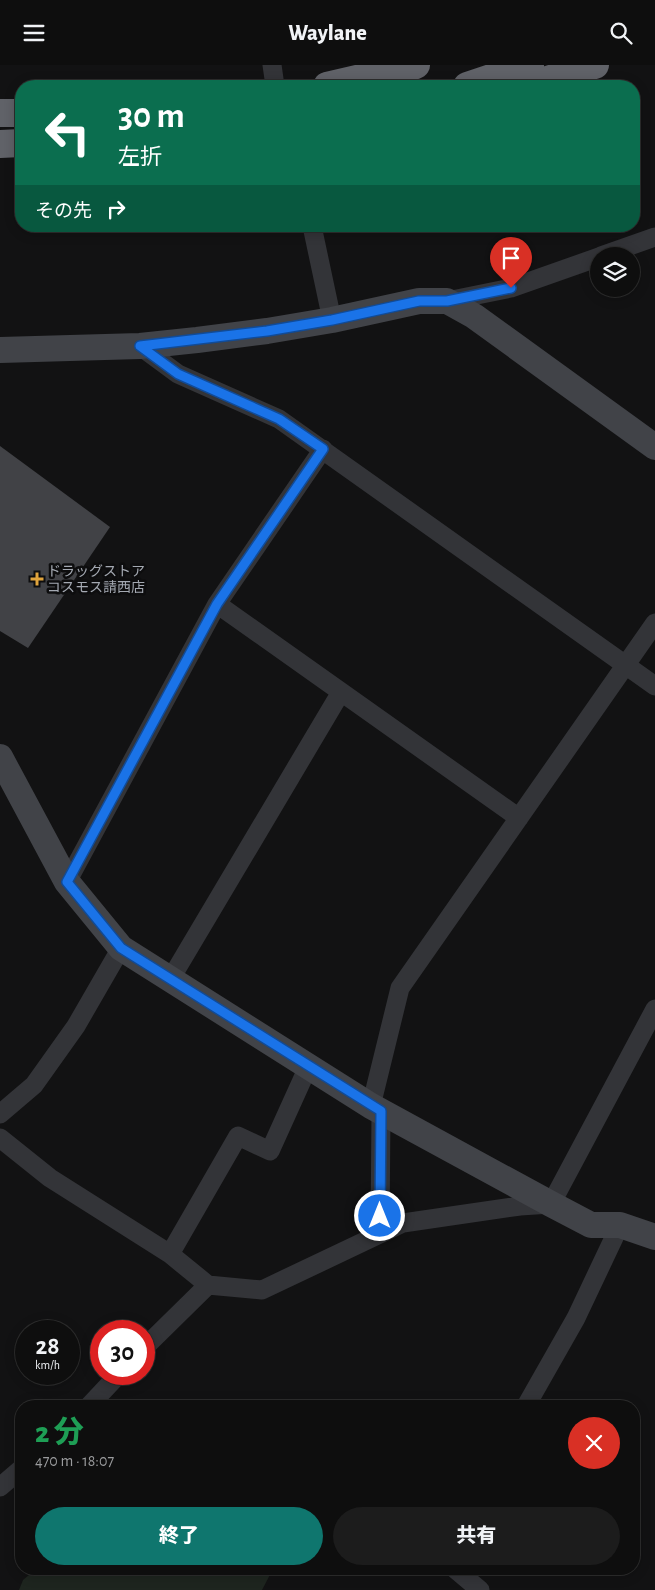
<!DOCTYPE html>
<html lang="ja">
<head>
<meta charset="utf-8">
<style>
	:root { --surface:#0e0e0e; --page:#1c1c1c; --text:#f1f3f6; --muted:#9b9c9e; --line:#2e2e2e; --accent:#0f766e }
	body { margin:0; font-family:"Alegreya Sans","Noto Sans JP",sans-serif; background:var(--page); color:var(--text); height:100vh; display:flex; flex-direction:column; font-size:19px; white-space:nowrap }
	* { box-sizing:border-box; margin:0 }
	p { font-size:16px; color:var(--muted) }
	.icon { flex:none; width:28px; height:28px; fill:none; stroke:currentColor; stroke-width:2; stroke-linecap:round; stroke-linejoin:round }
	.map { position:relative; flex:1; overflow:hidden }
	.panel { position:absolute; left:15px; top:1335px; width:625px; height:175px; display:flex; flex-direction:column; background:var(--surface); border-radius:20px; box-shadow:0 2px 12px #0003,0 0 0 1px var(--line) }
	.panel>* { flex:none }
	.top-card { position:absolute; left:15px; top:15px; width:625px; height:152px; border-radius:20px; box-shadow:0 2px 12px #0003,0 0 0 1px var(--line); background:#0b6e4f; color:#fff; overflow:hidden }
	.controls { position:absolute; left:590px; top:182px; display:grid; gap:10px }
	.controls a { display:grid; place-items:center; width:50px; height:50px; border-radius:50%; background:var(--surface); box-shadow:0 2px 12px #0003,0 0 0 1px var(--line); font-size:25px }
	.speed { position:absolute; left:15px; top:1255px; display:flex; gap:10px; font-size:25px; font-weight:700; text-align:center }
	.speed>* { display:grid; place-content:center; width:65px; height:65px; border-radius:50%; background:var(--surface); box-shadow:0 2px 12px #0003,0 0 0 1px var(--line); line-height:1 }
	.speed small { font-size:12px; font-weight:400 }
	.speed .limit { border:8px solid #d22; background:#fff; color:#111 }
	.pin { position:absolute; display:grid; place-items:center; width:42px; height:42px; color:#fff; margin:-51px -21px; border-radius:50% 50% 50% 0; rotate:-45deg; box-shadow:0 0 5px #0007 }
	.pin .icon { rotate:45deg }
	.me { position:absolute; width:55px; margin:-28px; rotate:0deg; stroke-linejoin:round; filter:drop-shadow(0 0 4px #0008) }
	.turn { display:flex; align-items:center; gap:18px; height:105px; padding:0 20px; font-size:22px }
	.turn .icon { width:65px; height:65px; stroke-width:2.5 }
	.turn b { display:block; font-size:35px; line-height:42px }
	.then { display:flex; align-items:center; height:48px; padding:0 20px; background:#0003; gap:10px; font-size:19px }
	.round { display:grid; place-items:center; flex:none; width:52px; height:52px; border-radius:26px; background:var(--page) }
	.headline { display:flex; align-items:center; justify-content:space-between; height:85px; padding:0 20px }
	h1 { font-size:30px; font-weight:800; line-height:38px; color:#1e9e55 }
	.button { display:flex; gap:10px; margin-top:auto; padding:10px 20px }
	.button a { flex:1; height:58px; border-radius:30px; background:var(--accent); color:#fff; font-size:20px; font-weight:800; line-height:58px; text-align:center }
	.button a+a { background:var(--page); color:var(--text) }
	header { display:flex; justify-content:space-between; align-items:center; height:65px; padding:0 20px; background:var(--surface); font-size:22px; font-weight:800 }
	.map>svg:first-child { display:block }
</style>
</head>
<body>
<header><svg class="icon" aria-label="menu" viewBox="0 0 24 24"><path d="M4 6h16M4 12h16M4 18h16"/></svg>Waylane<svg class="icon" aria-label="search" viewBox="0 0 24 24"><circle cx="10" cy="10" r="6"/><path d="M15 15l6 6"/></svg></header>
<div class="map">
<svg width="655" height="1525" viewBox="0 0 655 1525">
	<rect width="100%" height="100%" fill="#121213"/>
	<path fill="#1e251f" d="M36,1504h237l-11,21h-243l4,-10z"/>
	<path fill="#414246" d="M0,381l110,81 -82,121 -28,-17z"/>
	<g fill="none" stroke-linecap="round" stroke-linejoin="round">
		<path stroke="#333438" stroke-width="19" d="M272,0l3,21
			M312,161l20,94
			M601,191l54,-19
			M447,236l64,-13 88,-31
			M140,281l38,28 101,45 376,267
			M217,539l302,214
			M67,817l150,-278 106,-155
			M170,915l171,-288
			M371,1041l29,-118 255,-365
			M0,1049l34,-29 42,-59 45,-78
			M0,1073l50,40 120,76 38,31 54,5 141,-67 117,-17 31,-2 104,-195
			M380,1168l1,-121
			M170,1189l68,-118 32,15 38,-84
			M144,1283l64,-63
			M89,1341l30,-32
			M526,1341l50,-88 44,-93
			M0,1422l21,-18
			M455,1504l25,21"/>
		<path stroke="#414348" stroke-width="26" d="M0,285l140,-4 57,-6 70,-9 65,-11 87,-19h28l27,15 181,131
			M0,692l67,125 54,66 250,158 180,98 40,21h29l35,12"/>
		<path stroke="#606268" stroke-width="28" d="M327,21l89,-21
			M467,21l63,-21
			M528,21l67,-21
			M0,48h21
			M0,79l21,-1"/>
	</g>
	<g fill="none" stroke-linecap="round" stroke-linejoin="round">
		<defs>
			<path id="route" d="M380,1151l1,-105 -260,-163 -54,-66 150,-278 106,-155 -44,-30 -101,-45 -38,-28 127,-15 65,-11 87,-19h28l64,-13"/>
		</defs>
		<use href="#route" stroke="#114b97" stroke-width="12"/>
		<use href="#route" stroke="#1a73e8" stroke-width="9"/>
	</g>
	<path fill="#e0a43d" stroke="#0d0d0e" stroke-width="2" d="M34.5 506.5h5v5h5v5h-5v5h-5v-5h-5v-5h5z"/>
	<g text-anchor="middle" stroke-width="5" stroke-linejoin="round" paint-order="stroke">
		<g font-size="14" fill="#a4a9b2" stroke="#0d0d0e" text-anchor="start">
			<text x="47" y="511">ドラッグストア<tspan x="47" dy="16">コスモス請西店</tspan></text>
		</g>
	</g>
</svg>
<div class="controls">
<a><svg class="icon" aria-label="layers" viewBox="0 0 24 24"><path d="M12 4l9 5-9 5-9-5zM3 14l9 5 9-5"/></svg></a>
</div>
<div class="speed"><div>28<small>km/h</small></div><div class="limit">30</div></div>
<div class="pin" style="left:511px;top:223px;background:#d93025"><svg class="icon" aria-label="arrive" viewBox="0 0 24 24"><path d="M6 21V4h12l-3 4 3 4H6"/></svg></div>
<svg class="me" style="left:380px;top:1151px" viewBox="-20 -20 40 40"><circle r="17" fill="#1a73e8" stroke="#fff" stroke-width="3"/><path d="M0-11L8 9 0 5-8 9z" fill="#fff"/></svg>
<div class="top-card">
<div class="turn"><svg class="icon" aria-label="left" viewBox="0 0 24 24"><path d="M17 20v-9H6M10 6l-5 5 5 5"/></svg><div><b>30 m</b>左折</div></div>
<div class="then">その先<svg class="icon" aria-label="right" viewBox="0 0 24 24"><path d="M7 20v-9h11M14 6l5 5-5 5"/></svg></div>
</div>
<section class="panel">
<div class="headline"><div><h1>2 分</h1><p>470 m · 18:07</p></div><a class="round" style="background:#d93025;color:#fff"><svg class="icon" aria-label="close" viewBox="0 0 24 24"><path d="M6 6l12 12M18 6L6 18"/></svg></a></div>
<div class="button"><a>終了</a><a>共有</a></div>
</section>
</div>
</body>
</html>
